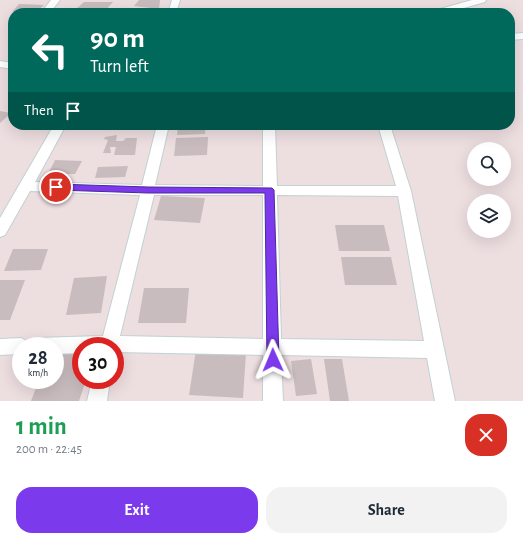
<!DOCTYPE html>
<html lang="en">
<head>
<meta charset="utf-8">
<style>
	:root { --surface:#fff; --page:#f2f2f3; --text:#1f2937; --muted:#747a83; --accent:#7c3aed }
	body { margin:0; font-family:"Alegreya Sans",sans-serif; background:var(--page); color:var(--text); height:100vh; display:flex; flex-direction:column; font-size:15px; white-space:nowrap }
	* { box-sizing:border-box; margin:0 }
	p { font-size:13px; color:var(--muted) }
	.icon { flex:none; width:22px; height:22px; fill:none; stroke:currentColor; stroke-width:2; stroke-linecap:round; stroke-linejoin:round }
	.map { position:relative; height:401px; overflow:hidden }
	.details { display:flex; flex-direction:column; background:var(--surface); flex:1 }
	.details>* { flex:none }
	.hud { position:absolute; left:8px; top:8px; width:507px; height:122px; border-radius:16px; box-shadow:0 4px 16px #0002; background:#00695c; color:#fff; overflow:hidden }
	.controls { position:absolute; left:467px; top:142px; display:grid; gap:8px }
	.controls a { display:grid; place-items:center; width:44px; height:44px; border-radius:50%; background:var(--surface); box-shadow:0 4px 16px #0002; font-size:20px }
	.speed { position:absolute; left:12px; top:337px; display:flex; gap:8px; font-size:20px; font-weight:700; text-align:center }
	.speed>* { display:grid; place-content:center; width:52px; height:52px; border-radius:50%; background:var(--surface); box-shadow:0 4px 16px #0002; line-height:1 }
	.speed small { font-size:10px; font-weight:400 }
	.speed .limit { border:6px solid #d22; background:#fff; color:#111 }
	.pin { position:absolute; display:grid; place-items:center; width:34px; height:34px; color:#fff; margin:-17px; border:2px solid #fff; border-radius:50%; box-shadow:0 1px 4px #0007 }
	.me { position:absolute; width:44px; margin:-22px; rotate:359deg; stroke-linejoin:round; filter:drop-shadow(0 0 3px #0008) }
	.turn { display:flex; align-items:center; gap:14px; height:84px; padding:0 16px; font-size:18px }
	.turn .icon { width:52px; height:52px; stroke-width:2.5 }
	.turn b { display:block; font-size:28px; line-height:34px }
	.then { display:flex; align-items:center; height:38px; padding:0 16px; background:#0003; gap:8px; font-size:15px }
	.round { display:grid; place-items:center; flex:none; width:42px; height:42px; border-radius:16px; background:var(--page) }
	.headline { display:flex; align-items:center; justify-content:space-between; height:68px; padding:0 16px }
	h1 { font-size:24px; font-weight:700; line-height:30px; color:#1e9e55 }
	.cta { display:flex; gap:8px; margin-top:auto; padding:8px 16px }
	.cta a { flex:1; height:46px; border-radius:16px; background:var(--accent); color:#fff; font-size:16px; font-weight:700; line-height:46px; text-align:center }
	.cta a+a { background:var(--page); color:var(--text) }
	.map>svg:first-child { display:block }
</style>
</head>
<body>
<div class="map">
<svg width="523" height="401" viewBox="0 0 523 401">
	<rect width="100%" height="100%" fill="#eddee0"/>
	<path fill="#c9bcbe" d="M139,0h21l-1,9 -25,-3z
		M84,2h29l-9,10 -28,-3z
		M19,4l25,1 -9,8 -23,-1z
		M0,111l11,2 -11,10z
		M178,125h28l-1,9 -28,1z
		M117,135l-1,6h7l3,-3h11l-2,17h-21l2,-8h-6l1,6h-8l5,-13 -4,-1 1,-2z
		M208,137l-1,18 -33,1 2,-18z
		M55,160l27,1 -7,13h-27z
		M128,166l-3,11 -30,1 3,-11z
		M161,196l44,2 -5,25 -46,-3z
		M335,225h49l6,26h-51z
		M13,249h35l-7,21 -37,1z
		M341,257h50l6,28h-52z
		M107,276l-6,37 -35,2 8,-37z
		M0,280h25l-15,40h-10z
		M144,288h45l-3,35h-48z
		M196,350l50,3 -3,45 -54,-3z
		M55,351l26,2v27h5l-7,21h-48l8,-21h16z
		M311,359l6,35 -21,2 -5,-35z
		M324,359h18l7,42h-19z"/>
	<g fill="none" stroke-linecap="round" stroke-linejoin="round">
		<defs>
			<path id="minor" d="M51,0h9l-8,10 -1,3h-8l1,-4z
				M172,0h8l-4,13h-8z
				M472,0h14l-1,2 -39,11h-14l1,-2z
				M523,33v6l-13,1v-6z
				M0,61l13,2v6l-13,-2z
				M54,125h12l-31,57 107,3 15,-60h12l-14,60 108,1v-61h12l2,61h119l-18,-61h12l21,66 44,210h-20l-8,-43 -146,-3 2,46h-20v-46l-148,-3v-6h-34v7l-26,1v-8h-34v8l-21,1v-16l21,-1 7,4 7,-4 68,-2 37,-141 -110,-4 -25,44 -5,2v-19zM154,195h109v144l-143,-3zM277,195l121,1 26,145 -143,-2z
				M92,380h18l-3,21h-20z"/>
		</defs>
		<use href="#minor" stroke="#c2d1d2" stroke-width="2"/>
		<use href="#minor" fill="#fff" fill-rule="evenodd"/>
	</g>
	<path fill="#7c3aed" stroke="#51269a" d="M56,184l92,3 124,1 2,2 5,170 -2,4 -4,2 -4,-2 -2,-4 -2,-167h-117l-92,-3 -4,-3z"/>
</svg>
<div class="controls">
<a><svg class="icon" aria-label="search" viewBox="0 0 24 24"><circle cx="10" cy="10" r="6"/><path d="M15 15l6 6"/></svg></a>
<a><svg class="icon" aria-label="layers" viewBox="0 0 24 24"><path d="M12 4l9 5-9 5-9-5zM3 14l9 5 9-5"/></svg></a>
</div>
<div class="speed"><div>28<small>km/h</small></div><div class="limit">30</div></div>
<div class="pin" style="left:56px;top:187px;background:#d93025"><svg class="icon" aria-label="arrive" viewBox="0 0 24 24"><path d="M6 21V4h12l-3 4 3 4H6"/></svg></div>
<svg class="me" style="left:273px;top:360px" viewBox="-20 -20 40 40"><path d="M0-17L14 15 0 8-14 15z" fill="#7c3aed" stroke="#fff" stroke-width="4"/></svg>
<div class="hud">
<div class="turn"><svg class="icon" aria-label="left" viewBox="0 0 24 24"><path d="M17 20v-9H6M10 6l-5 5 5 5"/></svg><div><b>90 m</b>Turn left</div></div>
<div class="then">Then<svg class="icon" aria-label="arrive" viewBox="0 0 24 24"><path d="M6 21V4h12l-3 4 3 4H6"/></svg></div>
</div>
</div>
<section class="details">
<div class="headline"><div><h1>1 min</h1><p>200 m · 22:45</p></div><a class="round" style="background:#d93025;color:#fff"><svg class="icon" aria-label="close" viewBox="0 0 24 24"><path d="M6 6l12 12M18 6L6 18"/></svg></a></div>
<div class="cta"><a>Exit</a><a>Share</a></div>
</section>
</body>
</html>
